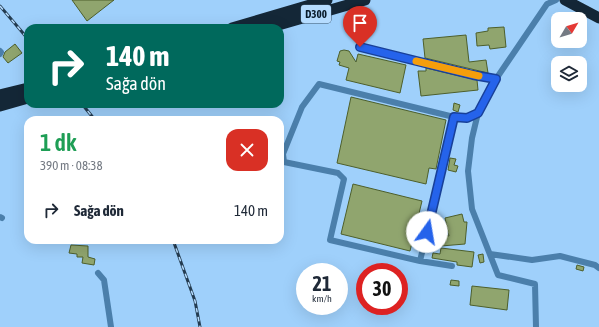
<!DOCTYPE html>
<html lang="tr">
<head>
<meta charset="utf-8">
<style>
	:root { --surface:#fff; --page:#f6f6f7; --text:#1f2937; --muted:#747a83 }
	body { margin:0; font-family:"Asap Condensed",sans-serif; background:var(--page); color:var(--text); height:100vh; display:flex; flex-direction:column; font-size:15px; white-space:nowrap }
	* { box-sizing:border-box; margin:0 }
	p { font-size:13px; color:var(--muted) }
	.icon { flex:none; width:22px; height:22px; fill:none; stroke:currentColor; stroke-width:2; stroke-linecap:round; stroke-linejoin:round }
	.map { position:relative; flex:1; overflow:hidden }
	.panel { position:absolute; left:24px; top:116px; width:260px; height:128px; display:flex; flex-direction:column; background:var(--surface); border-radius:12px; box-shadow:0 4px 16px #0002 }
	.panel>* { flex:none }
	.top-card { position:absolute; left:24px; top:24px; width:260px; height:84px; border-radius:12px; box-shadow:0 4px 16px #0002; background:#00695c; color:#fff; overflow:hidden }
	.needle { width:26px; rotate:52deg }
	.buttons { position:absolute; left:551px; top:12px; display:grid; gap:8px }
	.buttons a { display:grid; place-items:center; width:36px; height:36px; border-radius:8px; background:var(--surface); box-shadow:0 4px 16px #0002; font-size:20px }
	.speed { position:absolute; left:296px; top:263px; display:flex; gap:8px; font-size:20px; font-weight:700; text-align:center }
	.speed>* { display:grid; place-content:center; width:52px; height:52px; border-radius:50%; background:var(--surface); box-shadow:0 4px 16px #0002; line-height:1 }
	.speed small { font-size:10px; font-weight:400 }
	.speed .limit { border:6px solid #d22; background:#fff; color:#111 }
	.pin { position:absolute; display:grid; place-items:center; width:34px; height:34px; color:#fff; margin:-41px -17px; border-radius:50% 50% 50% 0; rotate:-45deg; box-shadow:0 0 4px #0007 }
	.pin .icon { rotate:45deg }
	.me { position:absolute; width:44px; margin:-22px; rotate:13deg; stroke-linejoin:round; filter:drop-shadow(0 0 3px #0008) }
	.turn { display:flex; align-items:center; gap:14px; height:84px; padding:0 16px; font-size:18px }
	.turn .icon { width:52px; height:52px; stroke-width:2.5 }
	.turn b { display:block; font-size:28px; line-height:34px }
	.round { display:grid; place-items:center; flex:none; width:42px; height:42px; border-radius:12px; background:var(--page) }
	.head { display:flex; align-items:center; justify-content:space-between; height:68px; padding:0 16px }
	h1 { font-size:24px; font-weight:600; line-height:30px; color:#1e9e55 }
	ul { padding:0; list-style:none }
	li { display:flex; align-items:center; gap:12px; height:52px; padding:0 16px }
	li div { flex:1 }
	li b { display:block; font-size:15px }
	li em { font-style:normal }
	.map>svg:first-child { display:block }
</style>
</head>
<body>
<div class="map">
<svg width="599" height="327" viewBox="0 0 599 327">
	<rect width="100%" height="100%" fill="#9fd0fb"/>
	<path fill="#90a56e" stroke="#4d5f2b" d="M72,0h42l-27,21z
		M504,27l2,20 -16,2 -1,-4 -12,1 -1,-13 12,-2v-3z
		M466,35l3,27 17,-2 2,13 -63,-15 -2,-19z
		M15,44l7,9 -14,10 -5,-6 2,-5z
		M344,50l5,1 7,11 2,-8 48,11 -6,28 -54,-13 3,-12 -10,-3 1,-3 -3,-1 3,-10z
		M426,68l51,12 1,10 -57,6 -3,-25h8z
		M351,97l95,23 -10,49 -7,-1 -3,16 -89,-21z
		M454,103l6,2 -2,7 -5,-2z
		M450,158l6,1 -2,6 4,1 -2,6 -8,-2z
		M353,184l69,17 -12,50 -69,-17z
		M462,214l2,8h3l-2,22 -24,2 1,-11 7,1 -4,-18z
		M71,245l17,1v11l7,2 -1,6 -12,-2 1,-6h-6v-3l-8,-1z
		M441,248l33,4 -2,15 -15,-2v-3l-25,-4 1,-5 7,1z
		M483,254l1,8 -4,1 -2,-8z
		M577,265l7,2 -1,4 -7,-2z
		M451,280l8,1v5l-9,-1z
		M472,286l37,4 -2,20 -37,-5z"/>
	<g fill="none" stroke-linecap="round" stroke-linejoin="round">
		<path stroke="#4b7fab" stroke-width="6" d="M361,47l112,28 23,4
			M0,51l1,1 -1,2
			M0,217l2,1
			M490,254l42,6 28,-4 35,9 4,3
			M420,261l-90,-21 14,-61 -6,-6 -54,-11 -1,-8 19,-47 17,-23 135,33 13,1 11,-5
			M452,266l-32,-5 34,-144
			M98,273l6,7 7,47
			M536,327l-1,-43 -37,-9 -26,-66 -4,-38 4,-33 6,-25 18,-34 51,-75 9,-4"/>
		<path stroke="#142737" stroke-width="11" d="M565,0l34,18
			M232,28l95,-28
			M268,28l97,-28
			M0,95l28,-7
			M0,106l28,-8"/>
		<defs>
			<path id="rail" d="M0,6l28,33
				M82,104l13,16
				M173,240l22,61 5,26"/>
		</defs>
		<use href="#rail" stroke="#243c51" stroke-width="3"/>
		<use href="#rail" stroke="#b5dcff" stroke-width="1.5" stroke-dasharray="4.5" stroke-linecap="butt"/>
	</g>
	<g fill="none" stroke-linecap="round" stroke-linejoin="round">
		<defs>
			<path id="route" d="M360,47l113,28 23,4 -18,34 -11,5 -13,-1 -27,115"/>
		</defs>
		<use href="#route" stroke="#184099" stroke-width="10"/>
		<use href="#route" stroke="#2563eb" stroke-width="7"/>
		<path stroke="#f59e0b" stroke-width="7" d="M416,61l63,15"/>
	</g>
	<g text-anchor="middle" stroke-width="3" stroke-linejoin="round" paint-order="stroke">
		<rect fill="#b5dcff" stroke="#3c556b" stroke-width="1" x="301" y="5" width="30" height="18" rx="3"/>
		<g font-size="11" font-weight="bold" fill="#081b2b">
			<text x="316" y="18">D300</text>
		</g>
	</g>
</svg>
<div class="buttons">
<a><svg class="needle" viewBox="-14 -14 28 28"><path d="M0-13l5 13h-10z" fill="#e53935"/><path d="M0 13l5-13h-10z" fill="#747a83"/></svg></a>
<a><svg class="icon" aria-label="layers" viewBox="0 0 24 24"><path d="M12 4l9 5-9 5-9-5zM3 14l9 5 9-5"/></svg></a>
</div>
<div class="speed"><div>21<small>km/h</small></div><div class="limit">30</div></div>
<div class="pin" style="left:360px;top:47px;background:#d93025"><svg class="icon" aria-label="arrive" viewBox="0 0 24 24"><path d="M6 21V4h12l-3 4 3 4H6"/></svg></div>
<svg class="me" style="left:427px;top:232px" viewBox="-20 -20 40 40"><circle r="19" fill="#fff"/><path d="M0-13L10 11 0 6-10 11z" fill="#2563eb"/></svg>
<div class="top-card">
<div class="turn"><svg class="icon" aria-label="right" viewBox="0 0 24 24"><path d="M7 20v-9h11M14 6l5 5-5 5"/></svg><div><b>140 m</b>Sağa dön</div></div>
</div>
<section class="panel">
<div class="head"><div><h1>1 dk</h1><p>390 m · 08:38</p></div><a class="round" style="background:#d93025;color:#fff"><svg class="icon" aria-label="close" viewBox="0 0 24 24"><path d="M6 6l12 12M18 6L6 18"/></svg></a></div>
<ul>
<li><svg class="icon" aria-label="right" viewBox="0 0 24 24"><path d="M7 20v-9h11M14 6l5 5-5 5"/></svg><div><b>Sağa dön</b></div><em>140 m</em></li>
</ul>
</section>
</div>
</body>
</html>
